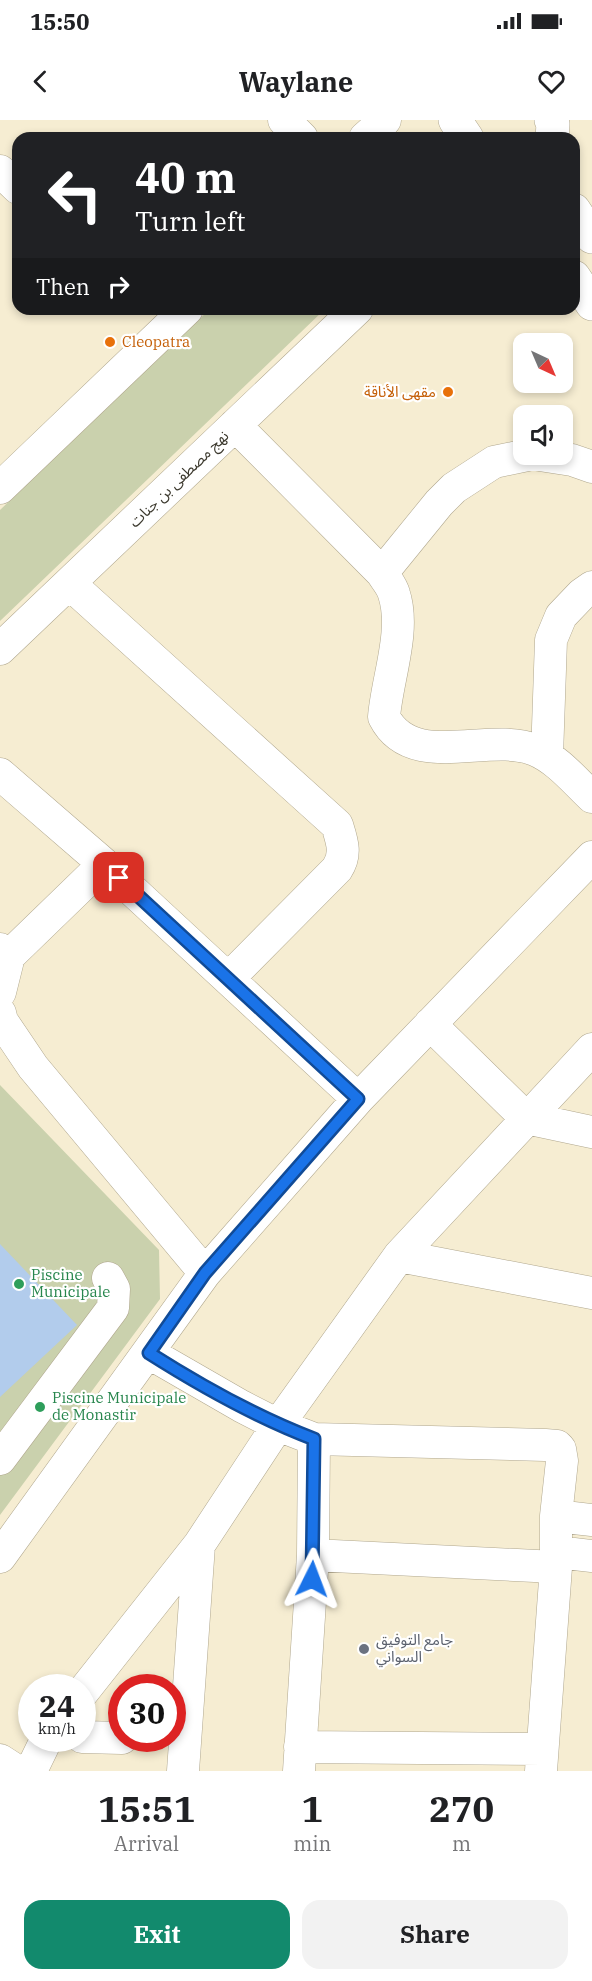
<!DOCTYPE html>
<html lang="en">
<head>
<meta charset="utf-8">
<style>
	:root { --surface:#fff; --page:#f2f2f2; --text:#202124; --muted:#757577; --accent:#128a6d }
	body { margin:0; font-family:"IBM Plex Serif","Noto Sans Arabic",serif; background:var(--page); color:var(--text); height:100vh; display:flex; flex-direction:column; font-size:22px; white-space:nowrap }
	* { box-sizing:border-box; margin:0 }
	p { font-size:20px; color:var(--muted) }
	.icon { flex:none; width:33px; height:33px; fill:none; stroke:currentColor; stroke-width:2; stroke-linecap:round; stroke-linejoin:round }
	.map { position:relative; height:1651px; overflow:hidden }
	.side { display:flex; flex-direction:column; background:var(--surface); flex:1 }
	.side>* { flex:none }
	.guide { position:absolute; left:12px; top:12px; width:568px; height:183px; border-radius:18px; box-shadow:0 3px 9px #0003; background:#202124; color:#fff; overflow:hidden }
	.needle { width:39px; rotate:136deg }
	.tools { position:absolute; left:513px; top:213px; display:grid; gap:12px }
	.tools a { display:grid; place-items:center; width:60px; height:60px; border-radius:12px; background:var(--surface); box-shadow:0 3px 9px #0003; font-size:30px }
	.speed { position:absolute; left:18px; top:1554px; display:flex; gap:12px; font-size:30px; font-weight:700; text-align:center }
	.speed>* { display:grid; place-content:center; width:78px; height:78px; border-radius:50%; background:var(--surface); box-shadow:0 3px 9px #0003; line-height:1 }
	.speed small { font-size:15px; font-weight:400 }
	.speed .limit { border:9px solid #d22; background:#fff; color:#111 }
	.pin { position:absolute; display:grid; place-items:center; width:51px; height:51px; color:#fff; margin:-26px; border-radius:12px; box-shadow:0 3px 9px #0006 }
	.me { position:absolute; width:66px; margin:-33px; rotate:3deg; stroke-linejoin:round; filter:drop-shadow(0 0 4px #0008) }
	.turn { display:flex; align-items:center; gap:21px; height:126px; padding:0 24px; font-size:27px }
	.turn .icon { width:78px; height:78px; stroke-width:2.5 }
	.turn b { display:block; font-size:42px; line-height:51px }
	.then { display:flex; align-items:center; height:57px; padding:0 24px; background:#0003; gap:12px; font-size:22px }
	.eta { display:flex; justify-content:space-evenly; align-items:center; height:102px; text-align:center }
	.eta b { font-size:36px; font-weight:800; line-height:42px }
	.action { display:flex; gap:12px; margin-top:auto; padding:12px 24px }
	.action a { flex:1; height:69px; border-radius:18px; background:var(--accent); color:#fff; font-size:24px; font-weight:800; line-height:69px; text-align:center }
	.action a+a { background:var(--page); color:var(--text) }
	.status { display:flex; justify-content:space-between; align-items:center; height:42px; padding:0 30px; background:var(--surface); direction:ltr }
	.status svg { height:16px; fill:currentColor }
	header { display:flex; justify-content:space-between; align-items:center; height:78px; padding:0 24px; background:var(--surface); font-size:27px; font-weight:800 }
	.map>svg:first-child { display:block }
</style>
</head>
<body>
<div class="status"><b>15:50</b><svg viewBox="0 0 49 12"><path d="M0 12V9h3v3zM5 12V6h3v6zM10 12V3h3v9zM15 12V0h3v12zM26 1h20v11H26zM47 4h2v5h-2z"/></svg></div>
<header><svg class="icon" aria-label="back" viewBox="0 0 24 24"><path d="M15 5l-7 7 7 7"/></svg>Waylane<svg class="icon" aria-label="heart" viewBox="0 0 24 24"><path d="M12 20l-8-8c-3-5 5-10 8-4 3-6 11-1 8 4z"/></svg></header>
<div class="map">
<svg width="592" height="1651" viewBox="0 0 592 1651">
	<rect width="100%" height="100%" fill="#f6edd2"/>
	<path fill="#cad1ad" d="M210,189h115l-325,312v-111z
		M0,965l159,165 1,49 -160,216z"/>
	<path fill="#b2ccec" d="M0,1124l77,81 -77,72z"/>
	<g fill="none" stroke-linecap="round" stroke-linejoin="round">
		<defs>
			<path id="minor" d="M284,0l18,18
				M365,18l20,-18
				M0,51l18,17
				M235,305l147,148c4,7 10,13 12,21 12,37 -7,85 -10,123 28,55 105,14 151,33 22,9 40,31 57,47
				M533,334l39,6 20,7
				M0,368l187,-179
				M382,453l57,-70 15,-15 40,-26 38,-8
				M70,464l267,241c5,16 10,29 0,44l-108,109
				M0,529l357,-340
				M547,636l4,-116 10,-24 21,-22 10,-7
				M0,654l104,90 254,235
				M0,829l9,7 -9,36
				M9,836l95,-92
				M0,893l2,8 31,46 172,206
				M430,904l96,94 66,14
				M399,1136l193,37
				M149,1233l92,53 37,19 36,14 231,6 12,1 3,3 2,12 -6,55v51l-15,204
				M0,1339l113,-151 1,-19 -6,-11
				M556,1396l36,4
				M557,1432l35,4
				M313,1435l243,12
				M0,1437l205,-284 153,-174 234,-242
				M82,1573l117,-148 79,-120 121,-169 193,-207
				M82,1617l40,1
				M300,1627l242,2
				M0,1640l17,11
				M31,1651l16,-33
				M183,1651l16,-226
				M299,1651l14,-216 1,-116"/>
			<path id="major" d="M455,0l12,18
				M551,0l2,4 -1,14
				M574,90l18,27
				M574,157l18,27"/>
		</defs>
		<use href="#minor" stroke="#b0a78e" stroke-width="33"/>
		<use href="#major" stroke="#b0a78e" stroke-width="34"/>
		<use href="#minor" stroke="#fff" stroke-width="32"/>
		<use href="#major" stroke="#fff" stroke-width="33"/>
	</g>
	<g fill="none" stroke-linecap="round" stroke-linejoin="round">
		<defs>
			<path id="route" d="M119,758l239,221 -153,174 -56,80c52,33 107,64 165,86l-2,140"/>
		</defs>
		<use href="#route" stroke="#114b97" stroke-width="15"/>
		<use href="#route" stroke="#1a73e8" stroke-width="10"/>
	</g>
	<g fill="#e8710a" stroke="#fff" stroke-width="2">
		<circle cx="110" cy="222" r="6"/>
		<circle cx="448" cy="272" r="6"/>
	</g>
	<g fill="#2e9e5b" stroke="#fff" stroke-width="2">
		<circle cx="19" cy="1164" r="6"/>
		<circle cx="40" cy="1287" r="6"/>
	</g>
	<circle fill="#6b7280" stroke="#fff" stroke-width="2" cx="364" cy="1529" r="6"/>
	<g text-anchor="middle" stroke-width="4.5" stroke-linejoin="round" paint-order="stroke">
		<g font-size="15" fill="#c56008" stroke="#fff" text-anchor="start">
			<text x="122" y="227">Cleopatra</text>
			<text x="436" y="277" text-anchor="end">مقهى الأناقة</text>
		</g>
		<g font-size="15" fill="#3c392e" stroke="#fff">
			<text transform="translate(179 359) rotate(-44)" y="5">نهج مصطفى بن جنات</text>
		</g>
		<g font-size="15" fill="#27864d" stroke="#fff" text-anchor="start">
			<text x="31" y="1160">Piscine<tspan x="31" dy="17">Municipale</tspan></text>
			<text x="52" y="1283">Piscine Municipale<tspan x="52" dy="17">de Monastir</tspan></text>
		</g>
		<g font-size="15" fill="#5b616d" stroke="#fff" text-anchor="start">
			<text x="376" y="1525">جامع التوفيق<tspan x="376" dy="17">السواني</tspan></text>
		</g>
	</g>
</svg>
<div class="tools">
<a><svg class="needle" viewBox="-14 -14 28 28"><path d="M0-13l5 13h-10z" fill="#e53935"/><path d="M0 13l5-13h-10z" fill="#757577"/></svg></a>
<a><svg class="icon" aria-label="sound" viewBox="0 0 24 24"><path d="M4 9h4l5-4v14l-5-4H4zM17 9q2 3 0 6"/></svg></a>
</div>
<div class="speed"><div>24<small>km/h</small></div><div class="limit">30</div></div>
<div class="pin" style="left:119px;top:758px;background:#d93025"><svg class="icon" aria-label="arrive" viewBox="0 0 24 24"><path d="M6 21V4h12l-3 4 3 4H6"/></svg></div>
<svg class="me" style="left:312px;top:1459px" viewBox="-20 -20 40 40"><path d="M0-17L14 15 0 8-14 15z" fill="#1a73e8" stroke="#fff" stroke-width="4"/></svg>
<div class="guide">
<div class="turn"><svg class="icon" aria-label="left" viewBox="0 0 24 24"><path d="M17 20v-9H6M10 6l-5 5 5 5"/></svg><div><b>40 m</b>Turn left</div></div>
<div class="then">Then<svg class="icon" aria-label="right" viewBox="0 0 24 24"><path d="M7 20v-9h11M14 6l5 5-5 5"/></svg></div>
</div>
</div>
<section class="side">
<div class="eta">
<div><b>15:51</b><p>Arrival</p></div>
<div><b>1</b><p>min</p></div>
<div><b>270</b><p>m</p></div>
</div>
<div class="action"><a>Exit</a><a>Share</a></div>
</section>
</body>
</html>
